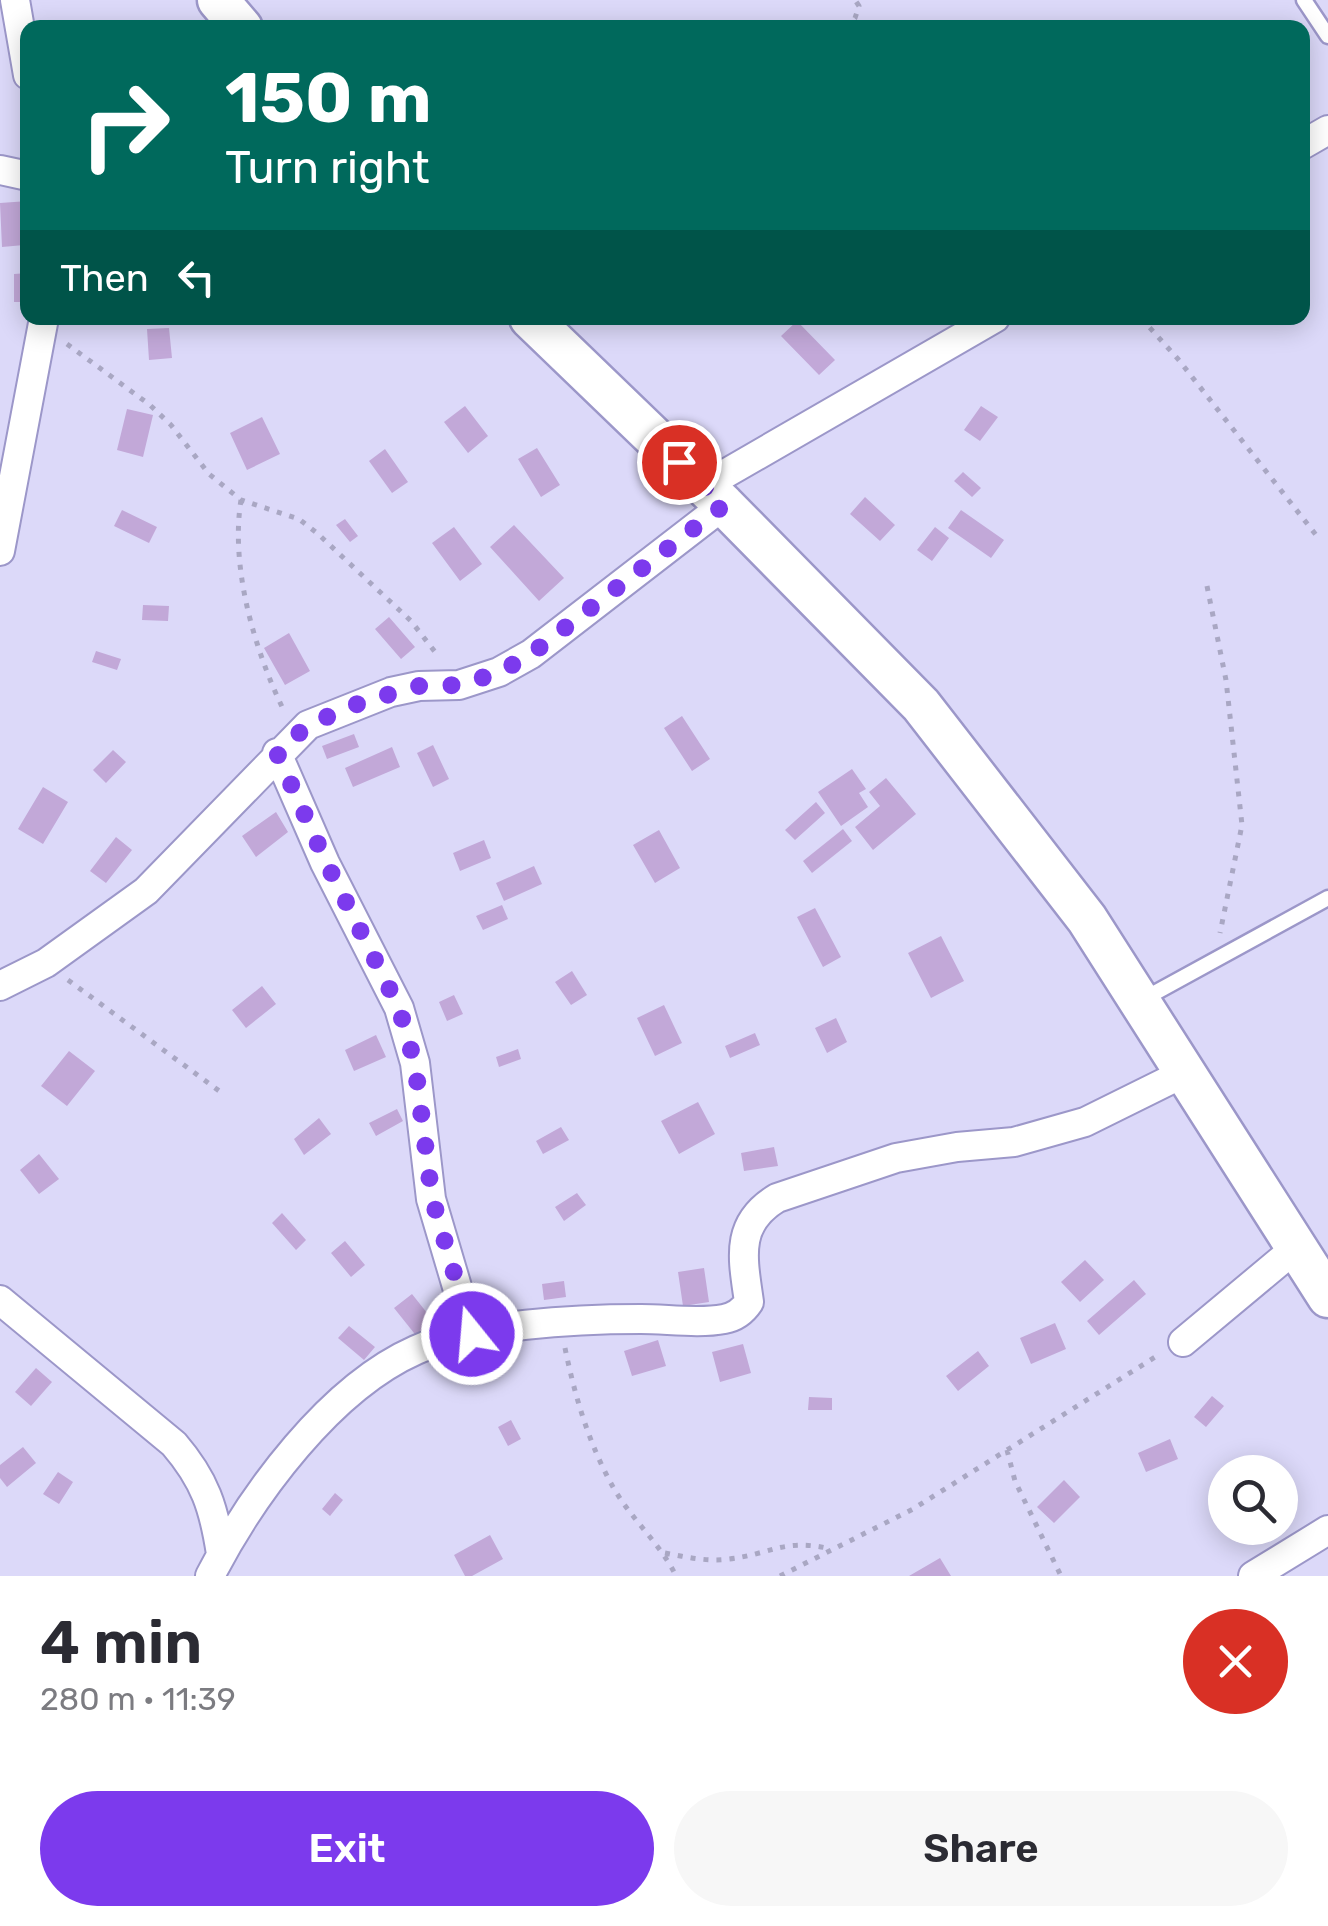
<!DOCTYPE html>
<html lang="en">
<head>
<meta charset="utf-8">
<style>
	:root { --surface:#fff; --page:#f7f7f7; --text:#2b2b33; --muted:#7c7c81; --accent:#7c3aed }
	body { margin:0; font-family:Rubik,sans-serif; background:var(--page); color:var(--text); height:100vh; display:flex; flex-direction:column; font-size:38px; white-space:nowrap }
	* { box-sizing:border-box; margin:0 }
	p { font-size:32px; color:var(--muted) }
	.icon { flex:none; width:55px; height:55px; fill:none; stroke:currentColor; stroke-width:2; stroke-linecap:round; stroke-linejoin:round }
	.map { position:relative; height:1576px; overflow:hidden }
	.sheet { display:flex; flex-direction:column; background:var(--surface); flex:1 }
	.sheet>* { flex:none }
	.hud { position:absolute; left:20px; top:20px; width:1290px; height:305px; border-radius:20px; box-shadow:0 5px 25px #0003; background:#00695c; color:#fff; overflow:hidden }
	.buttons { position:absolute; left:1208px; top:1455px; display:grid; gap:20px }
	.buttons a { display:grid; place-items:center; width:90px; height:90px; border-radius:50%; background:var(--surface); box-shadow:0 5px 25px #0003; font-size:50px }
	.pin { position:absolute; display:grid; place-items:center; width:85px; height:85px; color:#fff; margin:-42px; border:5px solid #fff; border-radius:50%; box-shadow:0 2px 10px #0007 }
	.me { position:absolute; width:110px; margin:-55px; rotate:343deg; stroke-linejoin:round; filter:drop-shadow(0 0 8px #0008) }
	.turn { display:flex; align-items:center; gap:35px; height:210px; padding:0 40px; font-size:45px }
	.turn .icon { width:130px; height:130px; stroke-width:2.5 }
	.turn b { display:block; font-size:70px; line-height:85px }
	.then { display:flex; align-items:center; height:95px; padding:0 40px; background:#0003; gap:20px; font-size:38px }
	.round { display:grid; place-items:center; flex:none; width:105px; height:105px; border-radius:52px; background:var(--page) }
	.summary { display:flex; align-items:center; justify-content:space-between; height:170px; padding:0 40px }
	h1 { font-size:60px; font-weight:600; line-height:75px }
	.button { display:flex; gap:20px; margin-top:auto; padding:20px 40px }
	.button a { flex:1; height:115px; border-radius:60px; background:var(--accent); color:#fff; font-size:40px; font-weight:600; line-height:115px; text-align:center }
	.button a+a { background:var(--page); color:var(--text) }
	.map>svg:first-child { display:block }
</style>
</head>
<body>
<div class="map">
<svg width="1328" height="1576" viewBox="0 0 1328 1576">
	<rect width="100%" height="100%" fill="#dcd9f9"/>
	<path fill="#c2a8d8" d="M28,201v19l-6,1 2,24 -22,2 -2,-44z
		M28,273v29h-14v-28z
		M797,321l38,39 -16,15 -38,-39z
		M169,328l3,30 -23,2 -2,-31z
		M465,406l23,30 -20,17 -24,-31z
		M981,406l17,11 -18,24 -16,-11z
		M127,409l26,6 -10,42 -26,-7z
		M262,417l18,37 -33,16 -17,-37z
		M537,448l23,37 -19,12 -23,-38z
		M385,449l23,33 -16,11 -23,-32z
		M963,472l18,16 -9,9 -18,-16z
		M865,497l30,28 -15,16 -30,-27z
		M122,510l35,17 -8,16 -35,-17z
		M961,510l43,30 -13,18 -43,-30z
		M345,519l13,17 -8,6 -14,-17z
		M514,525l50,53 -25,23 -49,-54z
		M454,527l28,37 -22,17 -28,-38z
		M935,527l14,11 -17,23 -15,-11z
		M143,605l26,1 -1,15 -26,-1z
		M389,617l26,30 -14,12 -26,-30z
		M289,633l21,38 -25,14 -21,-37z
		M96,651l25,8 -4,11 -25,-8z
		M682,716l28,43 -18,12 -28,-43z
		M354,734l5,13 -32,12 -5,-13z
		M433,745l16,34 -16,8 -16,-34z
		M392,747l8,20 -47,20 -8,-19z
		M113,750l13,12 -20,21 -13,-13z
		M852,769l14,20 -7,4 9,14 -27,19 -23,-34z
		M886,778l30,36 -43,36 -18,-23 25,-21 -11,-14z
		M43,787l25,15 -25,42 -25,-15z
		M816,802l9,11 -30,27 -10,-10z
		M276,812l12,20 -32,25 -14,-21z
		M843,829l9,12 -40,32 -9,-12z
		M659,830l21,38 -25,15 -22,-38z
		M116,837l16,13 -26,33 -16,-12z
		M484,840l7,18 -31,13 -7,-18z
		M534,866l8,18 -38,17 -8,-18z
		M502,905l6,14 -25,11 -7,-14z
		M815,908l26,49 -18,10 -26,-50z
		M941,936l23,45 -33,17 -23,-45z
		M572,971l15,24 -16,10 -16,-23z
		M262,986l14,18 -30,24 -14,-18z
		M454,995l9,19 -16,7 -8,-19z
		M664,1005l18,38 -27,13 -18,-38z
		M836,1018l11,24 -20,11 -12,-25z
		M755,1033l5,12 -30,13 -5,-12z
		M376,1035l10,22 -32,14 -9,-21z
		M518,1049l3,10 -22,8 -3,-10z
		M69,1051l26,20 -28,35 -26,-20z
		M698,1102l17,32 -36,20 -18,-33z
		M397,1109l6,12 -27,15 -7,-13z
		M319,1118l12,16 -27,21 -10,-16z
		M561,1127l8,13 -26,14 -7,-13z
		M774,1147l4,19 -34,5 -3,-18z
		M39,1154l20,25 -20,15 -19,-24z
		M577,1193l9,12 -22,16 -9,-14z
		M282,1213l24,27 -10,10 -24,-27z
		M345,1241l20,24 -14,12 -20,-24z
		M1085,1260l19,20 -24,22 -19,-20z
		M704,1268l5,34 -26,4 -5,-34z
		M1134,1280l12,14 -47,41 -12,-14z
		M564,1281l2,16 -22,3 -2,-16z
		M412,1294l23,29 -17,15 -24,-30z
		M1055,1323l11,26 -35,15 -11,-26z
		M349,1326l26,21 -11,13 -26,-22z
		M658,1340l8,26 -34,10 -8,-25z
		M743,1344l8,29 -31,9 -8,-30z
		M978,1351l11,15 -31,25 -12,-15z
		M36,1368l16,14 -21,24 -16,-14z
		M1212,1396l12,10 -18,21 -12,-10z
		M809,1397l23,1v12h-24z
		M511,1420l10,19 -13,7 -10,-19z
		M1170,1439l8,20 -32,13 -8,-19z
		M23,1447l13,16 -29,24 -7,-9v-13z
		M58,1472l15,10 -14,22 -16,-10z
		M1064,1480l16,17 -26,26 -17,-16z
		M335,1493l8,7 -13,16 -8,-7z
		M490,1535l13,24 -31,17h-7l-11,-21z
		M940,1558l11,18h-42z"/>
	<g fill="none" stroke-linecap="round" stroke-linejoin="round">
		<defs>
			<path id="service" d="M1304,0l24,36
				M1140,1001l188,-103"/>
			<path id="minor" d="M15,0l13,75
				M1302,145l26,-15
				M0,170l28,6
				M704,486l291,-168
				M0,551l44,-233
				M277,753l48,110 74,145 16,55 16,136 40,135
				M0,986l46,-23 100,-72 162,-166 83,-33 28,-6 40,-1 40,-13 32,-18 193,-149
				M0,1300l174,144c31,36 40,64 47,110
				M1183,1342l114,-95
				M210,1576c42,-82 120,-188 206,-226 59,-26 160,-31 225,-31 26,0 58,5 83,0 11,-2 19,-8 25,-17 -6,-43 -15,-78 28,-104l119,-40 61,-11 57,-5 71,-20 99,-49
				M1253,1576l75,-46"/>
			<path id="secondary" d="M218,0l24,28
				M530,318l194,187 197,200 166,214 241,378"/>
		</defs>
		<use href="#service" stroke="#9c97c9" stroke-width="19"/>
		<use href="#minor" stroke="#9c97c9" stroke-width="32"/>
		<use href="#secondary" stroke="#9c97c9" stroke-width="45"/>
		<path stroke="#a9a7c3" stroke-width="5" stroke-dasharray="5 8" stroke-linecap="butt" d="M846,28l9,-10 4,-12 -4,-6
			M1141,318l37,41 138,176
			M67,344l83,61 21,20 38,49 32,26 58,19 18,14 94,88 28,36
			M241,500c-11,68 14,152 44,213
			M1207,586l19,94 16,145 -22,108
			M68,980l154,113
			M565,1348c10,49 24,96 48,139 18,32 47,56 63,89
			M1007,1450l8,31 46,95
			M665,1553c21,4 42,9 64,6 42,-5 55,-21 102,-10
			M780,1576l133,-67 247,-155"/>
		<use href="#service" stroke="#fff" stroke-width="14"/>
		<use href="#minor" stroke="#fff" stroke-width="28"/>
		<use href="#secondary" stroke="#fff" stroke-width="40"/>
	</g>
	<g fill="none" stroke-linecap="round" stroke-linejoin="round">
		<path stroke="#7c3aed" stroke-width="18" stroke-dasharray="0 32.4" d="M472,1334l-40,-136 -17,-134 -16,-56 -73,-146 -49,-109 31,-28 54,-23 57,-16 41,-1 40,-13 31,-18 193,-149 -45,-43"/>
	</g>
</svg>
<div class="buttons">
<a><svg class="icon" aria-label="search" viewBox="0 0 24 24"><circle cx="10" cy="10" r="6"/><path d="M15 15l6 6"/></svg></a>
</div>
<div class="pin" style="left:679px;top:462px;background:#d93025"><svg class="icon" aria-label="arrive" viewBox="0 0 24 24"><path d="M6 21V4h12l-3 4 3 4H6"/></svg></div>
<svg class="me" style="left:472px;top:1334px" viewBox="-20 -20 40 40"><circle r="17" fill="#7c3aed" stroke="#fff" stroke-width="3"/><path d="M0-11L8 9 0 5-8 9z" fill="#fff"/></svg>
<div class="hud">
<div class="turn"><svg class="icon" aria-label="right" viewBox="0 0 24 24"><path d="M7 20v-9h11M14 6l5 5-5 5"/></svg><div><b>150 m</b>Turn right</div></div>
<div class="then">Then<svg class="icon" aria-label="left" viewBox="0 0 24 24"><path d="M17 20v-9H6M10 6l-5 5 5 5"/></svg></div>
</div>
</div>
<section class="sheet">
<div class="summary"><div><h1>4 min</h1><p>280 m · 11:39</p></div><a class="round" style="background:#d93025;color:#fff"><svg class="icon" aria-label="close" viewBox="0 0 24 24"><path d="M6 6l12 12M18 6L6 18"/></svg></a></div>
<div class="button"><a>Exit</a><a>Share</a></div>
</section>
</body>
</html>
